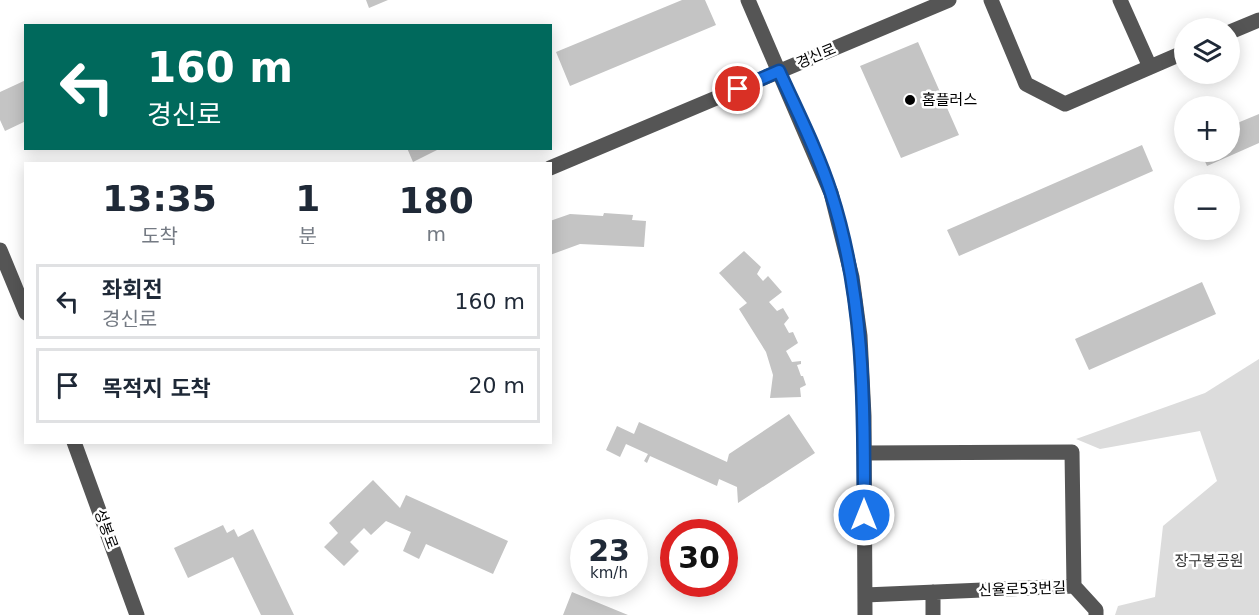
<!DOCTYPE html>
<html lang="ko">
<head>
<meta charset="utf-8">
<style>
	:root { --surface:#fff; --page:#f6f6f7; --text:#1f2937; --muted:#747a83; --line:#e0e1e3 }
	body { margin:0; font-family:"DejaVu Sans","Noto Sans KR",sans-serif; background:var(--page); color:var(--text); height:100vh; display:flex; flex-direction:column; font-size:22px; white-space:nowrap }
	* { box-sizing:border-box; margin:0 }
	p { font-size:20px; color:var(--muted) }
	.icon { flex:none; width:33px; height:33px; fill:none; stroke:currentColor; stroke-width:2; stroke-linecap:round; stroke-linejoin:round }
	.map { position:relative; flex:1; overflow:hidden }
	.side { position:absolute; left:24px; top:162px; width:528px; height:282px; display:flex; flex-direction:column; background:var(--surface); border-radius:0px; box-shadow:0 3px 15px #0003 }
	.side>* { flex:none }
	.guide { position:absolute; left:24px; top:24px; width:528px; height:126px; border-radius:0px; box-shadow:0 3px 15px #0003; background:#00695c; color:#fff; overflow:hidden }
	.fabs { position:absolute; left:1174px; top:18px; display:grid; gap:12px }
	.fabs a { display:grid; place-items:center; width:66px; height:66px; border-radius:50%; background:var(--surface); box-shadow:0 3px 15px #0003; font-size:30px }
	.speed { position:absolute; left:570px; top:519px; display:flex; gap:12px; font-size:30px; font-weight:700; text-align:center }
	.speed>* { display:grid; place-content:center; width:78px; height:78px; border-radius:50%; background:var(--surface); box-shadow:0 3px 15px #0003; line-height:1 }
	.speed small { font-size:15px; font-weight:400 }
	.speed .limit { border:9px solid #d22; background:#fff; color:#111 }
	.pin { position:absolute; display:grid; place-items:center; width:51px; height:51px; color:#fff; margin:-26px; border:3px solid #fff; border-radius:50%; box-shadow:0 2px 6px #0007 }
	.me { position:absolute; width:66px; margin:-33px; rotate:0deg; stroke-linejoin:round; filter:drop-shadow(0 0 4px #0008) }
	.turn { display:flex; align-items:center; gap:21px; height:126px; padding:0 24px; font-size:27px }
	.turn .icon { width:78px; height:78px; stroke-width:2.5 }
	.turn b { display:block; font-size:42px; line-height:51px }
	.eta { display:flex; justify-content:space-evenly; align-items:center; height:102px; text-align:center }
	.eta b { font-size:36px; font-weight:700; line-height:42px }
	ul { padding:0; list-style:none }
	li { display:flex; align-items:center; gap:18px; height:75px; margin:0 12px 9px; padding:0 12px; border:3px solid var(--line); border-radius:0px }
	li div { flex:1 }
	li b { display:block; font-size:22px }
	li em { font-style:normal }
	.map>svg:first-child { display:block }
</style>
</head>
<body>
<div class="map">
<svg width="1259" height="615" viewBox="0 0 1259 615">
	<rect width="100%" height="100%" fill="#fff"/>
	<path fill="#dcdcdc" d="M1259,359v256h-144l3,-9 37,-9 8,-71 54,-45 -17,-50 -100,18 -24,-10 129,-46z"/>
	<path fill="#c4c4c4" d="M366,0h22l-19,8z
		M682,0h23l11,25 -146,61 -14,-34z
		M918,42l41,93 -58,23 -41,-92z
		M26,80v41l-21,10 -5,-11v-28z
		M1259,114v29l-52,23 -6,-14h29v-26z
		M1142,145l11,26 -194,85 -12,-26z
		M407,148h34l-28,14z
		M604,213l29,2 -1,5 14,1 -2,26 -64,-3 -30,11v-34l20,-7 33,2z
		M744,251l17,16 -4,7 6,7 5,-5 14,16 -13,10 8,9 6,-3 6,10 -5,6 5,9 4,-1 5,11 -12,8 6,11 9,-1v3l-4,1 4,11h2l3,9 -6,3 1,9 -31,1 3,-23 -7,-23 -27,-43 8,-6 -28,-30z
		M1202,282l14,32 -127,56 -14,-31z
		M789,414l26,39 -77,50 -1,-16 -18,-8 -2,7 -67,-30 -3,7 -3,-2 4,-7 -22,-10 -6,13 -14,-7 11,-24 17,8 5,-12 88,40 2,-8z
		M373,480l27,28 6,-13 102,46 -15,33 -67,-30 -7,15 -16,-8 8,-19 -25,-11 -15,14 -7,-7 -14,14 9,9 -15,15 -20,-19 14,-14 -9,-10z
		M223,525l4,8 7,-4 4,8 15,-8 41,86h-33l-28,-58 -45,21 -14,-30z
		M572,592l56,23h-65z"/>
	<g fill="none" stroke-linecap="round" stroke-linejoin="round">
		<path stroke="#555" stroke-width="15" d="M748,0l83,193 21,84 8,59 4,80 1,199
			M991,0l35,84 39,20 120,-52
			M1120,0l30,67
			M1230,32l29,-12
			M550,168l399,-168
			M0,250l26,63
			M74,442l63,173
			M864,453l208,-1 2,134
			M933,592v23
			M865,595l209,-9 22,24v5"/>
	</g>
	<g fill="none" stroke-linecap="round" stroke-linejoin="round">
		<defs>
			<path id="route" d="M738,89l41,-18c18,40 39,81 52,122 34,105 33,213 33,322"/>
		</defs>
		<use href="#route" stroke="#114b97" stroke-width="15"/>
		<use href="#route" stroke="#1a73e8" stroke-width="10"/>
	</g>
	<circle fill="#000" stroke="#fff" stroke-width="2" cx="910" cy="100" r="6"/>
	<g text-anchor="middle" stroke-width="5" stroke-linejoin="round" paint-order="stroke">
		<g font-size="15" fill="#000" stroke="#fff">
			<text transform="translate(816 56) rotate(-23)" y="5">경신로</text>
			<text transform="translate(106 529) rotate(70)" y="5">성봉로</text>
			<text transform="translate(1022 589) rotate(-2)" y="5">신율로53번길</text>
		</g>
		<g font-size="15" fill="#000" stroke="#fff" text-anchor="start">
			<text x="922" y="105">홈플러스</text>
		</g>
		<g font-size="15" fill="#333" stroke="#fff">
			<text x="1209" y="566">장구봉공원</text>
		</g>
	</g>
</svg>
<div class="fabs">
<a><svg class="icon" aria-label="layers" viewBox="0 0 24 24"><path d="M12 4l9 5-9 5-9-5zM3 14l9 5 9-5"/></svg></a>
<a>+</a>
<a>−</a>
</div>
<div class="speed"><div>23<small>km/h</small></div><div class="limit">30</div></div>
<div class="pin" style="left:738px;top:89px;background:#d93025"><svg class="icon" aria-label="arrive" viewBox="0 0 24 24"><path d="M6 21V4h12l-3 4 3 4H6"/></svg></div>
<svg class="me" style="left:864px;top:515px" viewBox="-20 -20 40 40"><circle r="17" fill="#1a73e8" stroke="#fff" stroke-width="3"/><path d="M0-11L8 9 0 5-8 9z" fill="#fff"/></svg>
<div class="guide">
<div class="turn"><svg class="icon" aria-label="left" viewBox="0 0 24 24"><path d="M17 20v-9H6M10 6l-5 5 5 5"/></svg><div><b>160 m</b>경신로</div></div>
</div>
<section class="side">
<div class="eta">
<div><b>13:35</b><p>도착</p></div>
<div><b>1</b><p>분</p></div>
<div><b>180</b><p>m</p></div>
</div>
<ul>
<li><svg class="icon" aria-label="left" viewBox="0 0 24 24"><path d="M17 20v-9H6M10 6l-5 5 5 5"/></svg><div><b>좌회전</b><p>경신로</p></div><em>160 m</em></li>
<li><svg class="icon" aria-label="arrive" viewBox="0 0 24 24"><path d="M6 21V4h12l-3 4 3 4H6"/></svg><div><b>목적지 도착</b></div><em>20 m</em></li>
</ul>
</section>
</div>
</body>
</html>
